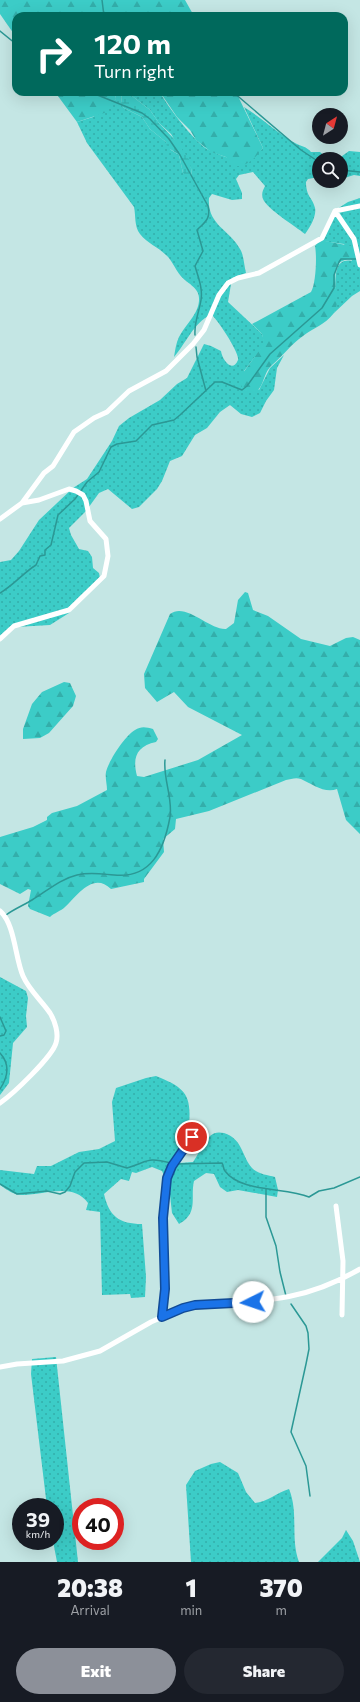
<!DOCTYPE html>
<html lang="en">
<head>
<meta charset="utf-8">
<style>
	:root { --surface:#171b24; --page:#242831; --text:#f1f3f6; --muted:#9ea1a6; --accent:#8c9099 }
	body { margin:0; font-family:Commissioner,sans-serif; background:var(--page); color:var(--text); height:100vh; display:flex; flex-direction:column; font-size:15px; white-space:nowrap }
	* { box-sizing:border-box; margin:0 }
	p { font-size:13px; color:var(--muted) }
	.icon { flex:none; width:22px; height:22px; fill:none; stroke:currentColor; stroke-width:2; stroke-linecap:round; stroke-linejoin:round }
	.map { position:relative; height:1562px; overflow:hidden }
	.drawer { display:flex; flex-direction:column; background:var(--surface); flex:1 }
	.drawer>* { flex:none }
	.guide { position:absolute; left:12px; top:12px; width:336px; height:84px; border-radius:12px; box-shadow:0 4px 16px #0002; background:#00695c; color:#fff; overflow:hidden }
	.needle { width:26px; rotate:36deg }
	.fabs { position:absolute; left:312px; top:108px; display:grid; gap:8px }
	.fabs a { display:grid; place-items:center; width:36px; height:36px; border-radius:50%; background:var(--surface); box-shadow:0 4px 16px #0002; font-size:20px }
	.speed { position:absolute; left:12px; top:1498px; display:flex; gap:8px; font-size:20px; font-weight:700; text-align:center }
	.speed>* { display:grid; place-content:center; width:52px; height:52px; border-radius:50%; background:var(--surface); box-shadow:0 4px 16px #0002; line-height:1 }
	.speed small { font-size:10px; font-weight:400 }
	.speed .limit { border:6px solid #d22; background:#fff; color:#111 }
	.pin { position:absolute; display:grid; place-items:center; width:34px; height:34px; color:#fff; margin:-17px; border:2px solid #fff; border-radius:50%; box-shadow:0 1px 4px #0007 }
	.me { position:absolute; width:44px; margin:-22px; rotate:266deg; stroke-linejoin:round; filter:drop-shadow(0 0 3px #0008) }
	.turn { display:flex; align-items:center; gap:14px; height:84px; padding:0 16px; font-size:18px }
	.turn .icon { width:52px; height:52px; stroke-width:2.5 }
	.turn b { display:block; font-size:28px; line-height:34px }
	.eta { display:flex; justify-content:space-evenly; align-items:center; height:68px; text-align:center }
	.eta b { font-size:24px; font-weight:800; line-height:28px }
	.primary-button { display:flex; gap:8px; margin-top:auto; padding:8px 16px }
	.primary-button a { flex:1; height:46px; border-radius:24px; background:var(--accent); color:#fff; font-size:16px; font-weight:800; line-height:46px; text-align:center }
	.primary-button a+a { background:var(--page); color:var(--text) }
	.map>svg:first-child { display:block }
</style>
</head>
<body>
<div class="map">
<svg width="360" height="1562" viewBox="0 0 360 1562">
	<defs>
		<pattern id="green-dots" width="8" height="8" patternUnits="userSpaceOnUse"><rect width="8" height="8" fill="#3cccc7"/><path d="M2 2h.1M6 6h.1" fill="none" stroke="#33aeaa" stroke-width="1.8" stroke-linecap="round"/></pattern>
		<pattern id="forest-firs" width="22" height="20" patternUnits="userSpaceOnUse"><rect width="22" height="20" fill="#3cccc7"/><path d="M5 1l3.5 6h-7zM16 11l3.5 6h-7z" fill="#33aeaa"/></pattern>
		<pattern id="wetland-marsh" width="20" height="14" patternUnits="userSpaceOnUse"><rect width="20" height="14" fill="#3cccc7"/><path d="M1 5h8M5 5V1M11 12h8M15 12V8" fill="none" stroke="#33aeaa"/></pattern>
	</defs>
	<rect width="100%" height="100%" fill="#c4e6e4"/>
	<path fill="url(#green-dots)" d="M115,92h7l-1,12 3,4 18,9 8,12 16,13 5,8 8,5 4,18 9,3 -1,-8 -20,-34 -12,-11 -9,-13 -23,-18h33c7,14 34,49 47,57 12,7 27,10 40,14l16,-15 -19,-41c18,11 33,26 51,36 7,4 11,3 16,9h9l8,7h-9v18l-11,2 -2,3c0,15 7,16 9,26 2,8 -6,21 -10,26 -10,-8 -38,-25 -42,-35 -2,-5 0,-9 2,-13l-12,-14 -14,3 -3,4 6,14v6l-10,1 -20,-6 -3,4c-2,27 20,31 31,51 4,6 4,17 6,24l-14,5 -4,24 34,32 3,10 -21,27 15,19 11,-22 14,-13 -7,13 -3,22 -8,11 -6,12 -8,4 -11,-3 -11,-9 -10,7 -13,16 -12,7 -13,21 -12,5 -8,20 -5,8 -18,18 -7,2 -24,-20 -9,4 -13,18 -17,17 2,7 8,14 9,2 4,6 1,11 6,5 1,5 -31,35 -19,12 -34,2 -16,11v-76l11,-2 8,-9 20,-31 34,-32 14,-9 25,-38 7,-15 10,-8 31,-18 17,-16 10,-6 17,-34 7,2 10,5c1,8 11,23 17,9 2,-7 -21,-41 -27,-46 -18,10 -25,29 -37,43 1,-6 2,-14 5,-20 6,-12 21,-24 20,-39 0,-11 -13,-15 -19,-23 -5,-6 -8,-15 -14,-20 -8,-8 -19,-12 -26,-21 -6,-8 -4,-18 -6,-27l-47,-64 -10,-21 16,-5 23,-18z
		M349,151l11,1v24l-6,-1 -13,4v-20h-3z
		M360,198v93l-8,5 -18,17c6,-15 -8,-57 18,-52l-8,-17 -22,-3 15,-32 11,-7z
		M0,977l26,14 2,7 -2,18 1,11 -14,16 -4,40 -9,12z
		M156,1076c27,11 36,17 33,48 -13,6 -10,27 -10,39l14,-1c6,-8 9,-19 17,-26 4,-4 9,-4 14,-3 19,6 18,24 28,35 6,6 15,7 23,9l3,13 -1,7 -39,-7 -11,2 -7,-5 -6,-13 -8,-1 -12,8c-4,17 5,32 -15,43l-7,-11 -3,-27 -7,-15 -10,-4 -16,6 -4,-1 -3,9 -8,-2 -17,15c5,22 15,30 38,30l4,53 -1,20 -14,1 -1,-4 -28,1 -2,-83 -14,-2 2,-7c-15,-21 -44,-8 -65,-8 -9,0 -16,-5 -23,-10v-15l34,4 3,-8h14l28,-14 20,-3 16,-8 -3,-39 4,-14 30,-10z
		M56,1357l22,205h-21l-4,-21h2v-34h-8l-16,-133 1,-15z
		M220,1462l18,11 8,19 9,11c12,-1 21,-10 34,-14 10,24 1,49 10,73h-108l-5,-77 9,-14 16,-7z
		M346,1530l7,11 7,21h-42l24,-24z"/>
	<path fill="url(#forest-firs)" d="M0,0h185l9,16h-178v21l-16,-23z
		M55,92h60l1,7 -9,13 -30,10z
		M160,92h76l27,56c-7,9 -16,19 -28,18l-9,-9 -15,-5 -15,-12 -6,-10 -13,-13z
		M320,240l31,6 3,2 3,12c-3,0 -8,-1 -12,0 -20,5 -2,40 -11,53 -10,13 -20,14 -31,23 -12,8 -20,20 -31,29 -12,11 -6,31 -27,27l-4,-7 -1,-8 24,-33 -2,-10 -10,-10 59,-32c5,-8 6,-36 4,-46z
		M245,592l3,1 5,17 15,6 33,23 29,7 16,-8 7,-1 7,3v194l-14,-14 -9,-31c-12,5 -25,-5 -36,-10 -5,-2 -10,0 -15,1l-77,31 -33,8 -1,10 -12,10 1,13 -20,27v3l-33,7c-18,-18 -34,7 -46,18 -4,4 -11,6 -15,10l-20,-8 -2,-3 3,-16 -3,-1 -8,5 -20,-10v-47l33,-10 14,-7v-3l5,-4 25,-7 30,-16c0,-6 -2,-12 -1,-18 3,-12 19,-36 29,-42 6,-4 11,-3 18,-1l5,10 -2,3c-19,4 -24,15 -19,34l7,1 54,-17 44,-25 -54,-28 -14,-15 -17,10 -12,-14 -1,-14 26,-60c16,-12 39,16 56,15l8,-6 4,-23z
		M64,682l6,1 6,13 -3,10 -24,27 -9,5 -17,1v-10l9,-25 10,-12z"/>
	<path fill="url(#wetland-marsh)" d="M122,92h5l23,18 9,13 18,19 13,19 2,15 -2,3 -7,-6 -4,-18 -12,-8 -1,-5 -16,-13 -8,-12 -18,-9 -3,-4z"/>
	<g fill="none" stroke-linecap="round" stroke-linejoin="round">
		<path stroke="#2b9895" stroke-width="1.5" d="M102,0l2,16
			M0,31l16,13
			M90,92l52,21 8,6 19,20 11,16 28,51c3,13 -3,16 -11,24l6,21 -8,15c3,11 8,22 6,34 -2,13 -7,22 -6,35
			M233,92l68,58 18,12
			M341,170l19,2
			M196,347l1,10 9,34
			M0,593c14,-8 23,-20 36,-28l4,-9 5,-1v-5l6,-5 7,-30 17,-16 12,-17 12,-10 12,-25 6,-3 19,-3 16,-16 22,-5 6,-5 35,-33h7l20,8 5,-4 23,-32 52,-46 12,-20v-13l5,-13 2,-3h16
			M6,915c8,-6 18,-10 26,-15 15,-9 28,-21 45,-25 13,-3 24,-1 37,0 37,4 50,-25 56,-58 3,-19 -7,-38 -5,-57
			M0,1017l6,14 -2,4 -4,1
			M0,1053c10,11 8,24 0,36
			M175,1164l47,-1c2,3 1,6 3,8 16,22 61,16 84,26l10,-6 15,-3 26,-11
			M0,1184l17,10 30,-3 13,3 5,-2 5,-6 5,-14 9,-9 23,-1 20,6c23,-7 19,-11 44,-5
			M266,1189v28l10,29 4,26 6,24
			M291,1304l15,22 2,7 1,16 -3,15 -15,68 15,34 4,30"/>
		<path stroke="#fff" stroke-width="5" d="M335,211l19,28 6,26
			M0,519l22,-16 22,-30 9,-7 21,-34 20,-14 13,-6 22,-21 37,-20 27,-27 11,-14 15,-35 9,-12 10,-5 21,-5 63,-35 13,-27 25,-5
			M0,639l14,-13 55,-16 35,-34 4,-20 -2,-17 -16,-18 -4,-20 -3,-6 -7,-4 -7,-2 -30,11 -17,3
			M0,911c15,13 15,47 23,65 6,14 19,25 27,37 5,8 9,21 6,30 -4,14 -43,51 -56,60
			M336,1206l7,55 -1,54
			M162,1317l3,-28 -2,-71 4,-40 5,-12 20,-29
			M0,1367l17,-3 46,-3 37,-10 51,-29 32,-14 12,-3c65,-4 106,-2 165,-36"/>
	</g>
	<g fill="none" stroke-linecap="round" stroke-linejoin="round">
		<defs>
			<path id="route" d="M192,1137l-20,29 -5,12 -4,40 2,71 -3,28 21,-9 12,-3 58,-3"/>
		</defs>
		<use href="#route" stroke="#114b97" stroke-width="10"/>
		<use href="#route" stroke="#1a73e8" stroke-width="7"/>
	</g>
</svg>
<div class="fabs">
<a><svg class="needle" viewBox="-14 -14 28 28"><path d="M0-13l5 13h-10z" fill="#e53935"/><path d="M0 13l5-13h-10z" fill="#9ea1a6"/></svg></a>
<a><svg class="icon" aria-label="search" viewBox="0 0 24 24"><circle cx="10" cy="10" r="6"/><path d="M15 15l6 6"/></svg></a>
</div>
<div class="speed"><div>39<small>km/h</small></div><div class="limit">40</div></div>
<div class="pin" style="left:192px;top:1137px;background:#d93025"><svg class="icon" aria-label="arrive" viewBox="0 0 24 24"><path d="M6 21V4h12l-3 4 3 4H6"/></svg></div>
<svg class="me" style="left:253px;top:1302px" viewBox="-20 -20 40 40"><circle r="19" fill="#fff"/><path d="M0-13L10 11 0 6-10 11z" fill="#1a73e8"/></svg>
<div class="guide">
<div class="turn"><svg class="icon" aria-label="right" viewBox="0 0 24 24"><path d="M7 20v-9h11M14 6l5 5-5 5"/></svg><div><b>120 m</b>Turn right</div></div>
</div>
</div>
<section class="drawer">
<div class="eta">
<div><b>20:38</b><p>Arrival</p></div>
<div><b>1</b><p>min</p></div>
<div><b>370</b><p>m</p></div>
</div>
<div class="primary-button"><a>Exit</a><a>Share</a></div>
</section>
</body>
</html>
